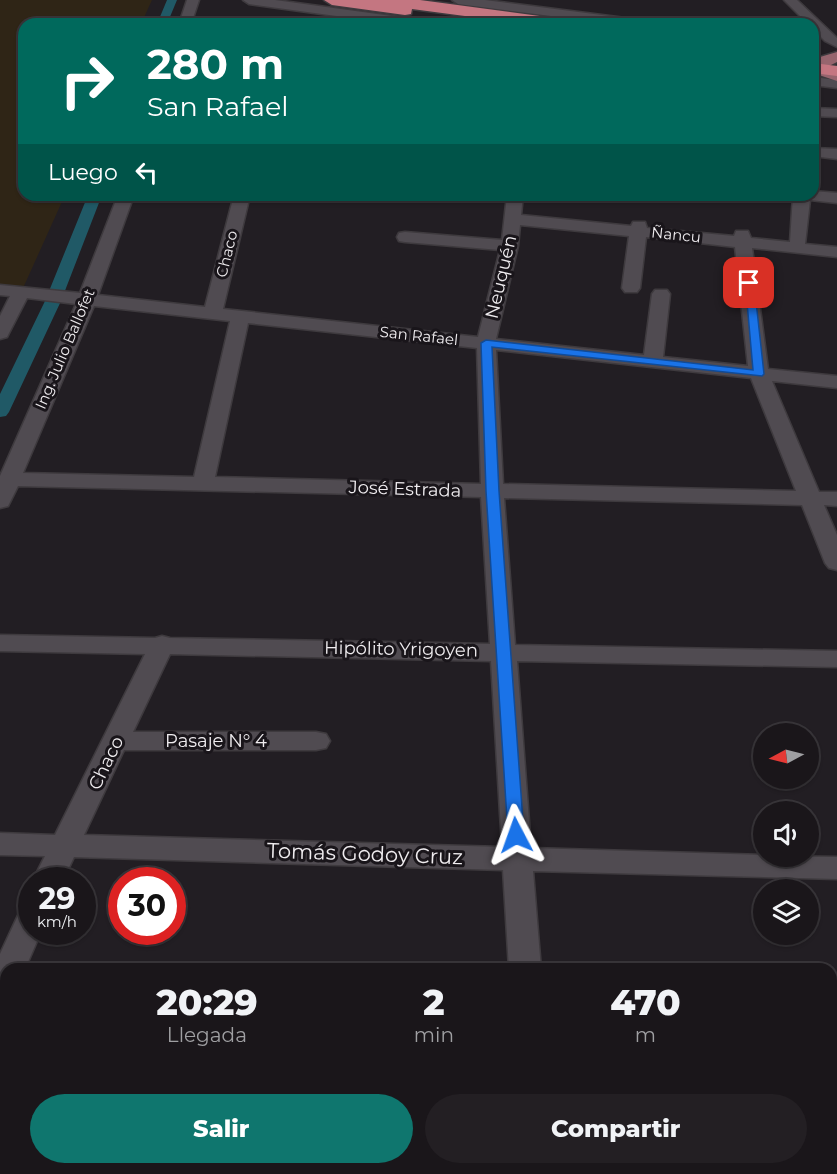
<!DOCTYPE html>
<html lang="es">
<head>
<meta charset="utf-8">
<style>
	:root { --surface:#1a161a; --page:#231f23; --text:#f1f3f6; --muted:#9f9fa2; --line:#383539; --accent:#0f766e }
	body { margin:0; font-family:Montserrat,sans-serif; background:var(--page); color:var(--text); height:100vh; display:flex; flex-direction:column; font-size:22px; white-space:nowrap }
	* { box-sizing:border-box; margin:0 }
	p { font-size:20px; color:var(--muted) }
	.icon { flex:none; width:33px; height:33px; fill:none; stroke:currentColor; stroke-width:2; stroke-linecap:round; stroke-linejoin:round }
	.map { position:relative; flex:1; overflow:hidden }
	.sheet { position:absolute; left:0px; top:963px; width:837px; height:212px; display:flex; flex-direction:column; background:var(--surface); border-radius:18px 18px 0 0; box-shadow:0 2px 4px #0004,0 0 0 2px var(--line) }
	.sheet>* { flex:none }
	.hud { position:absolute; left:18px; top:18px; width:801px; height:183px; border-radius:18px; box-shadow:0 2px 4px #0004,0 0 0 2px var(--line); background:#00695c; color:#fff; overflow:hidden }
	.needle { width:39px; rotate:263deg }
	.fabs { position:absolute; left:753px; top:723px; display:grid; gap:12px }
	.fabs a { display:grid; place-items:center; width:66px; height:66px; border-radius:50%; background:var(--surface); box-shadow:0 2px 4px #0004,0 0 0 2px var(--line); font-size:30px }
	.speed { position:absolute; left:18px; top:867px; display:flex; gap:12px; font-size:30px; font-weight:700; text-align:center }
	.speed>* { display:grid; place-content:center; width:78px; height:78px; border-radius:50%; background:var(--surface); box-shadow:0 2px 4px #0004,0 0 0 2px var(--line); line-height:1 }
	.speed small { font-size:15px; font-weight:400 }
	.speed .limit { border:9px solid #d22; background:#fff; color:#111 }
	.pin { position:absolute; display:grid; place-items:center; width:51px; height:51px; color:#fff; margin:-26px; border-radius:12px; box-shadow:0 3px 9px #0006 }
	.me { position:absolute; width:66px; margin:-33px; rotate:356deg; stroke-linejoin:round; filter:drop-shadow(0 0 4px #0008) }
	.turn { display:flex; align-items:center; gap:21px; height:126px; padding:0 30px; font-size:27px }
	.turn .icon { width:78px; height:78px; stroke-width:2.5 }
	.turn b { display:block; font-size:42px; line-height:51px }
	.then { display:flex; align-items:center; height:57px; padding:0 30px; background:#0003; gap:12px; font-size:22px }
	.eta { display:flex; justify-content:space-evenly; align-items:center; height:102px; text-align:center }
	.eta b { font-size:36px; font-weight:800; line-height:42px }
	.action { display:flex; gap:12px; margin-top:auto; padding:12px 30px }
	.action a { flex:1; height:69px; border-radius:36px; background:var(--accent); color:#fff; font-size:24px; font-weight:800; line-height:69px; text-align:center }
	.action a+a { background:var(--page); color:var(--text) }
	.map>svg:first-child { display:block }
</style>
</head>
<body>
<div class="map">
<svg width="837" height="1174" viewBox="0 0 837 1174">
	<rect width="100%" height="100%" fill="#221e23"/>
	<path fill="#2f2516" d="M0,0h152l-11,24h-117v171h41l-41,91 -24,-2z"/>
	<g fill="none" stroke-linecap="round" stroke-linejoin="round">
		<path fill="#205966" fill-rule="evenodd" d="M167,0h10l-10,24h-10z
			M88,195h14l-41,106 -52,111 -3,4 -6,1v-23l45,-93z"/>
		<defs>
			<path id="minor" d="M187,0h12l-8,24h-12z
				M243,0h32l146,20 6,4h-32l-146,-20z
				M452,0h33l156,20 6,4h-34l-155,-20z
				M784,0h13l40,38v9l-12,-6 -12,-12v-5h-5z
				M813,77l24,3v8l-24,-3z
				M813,108l24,1v8l-24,-1z
				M813,148l24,1v10l-24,-3z
				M813,191l24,2v10l-27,-3 -5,44 32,3v10l-85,-9 16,121 69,7v12l-65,-7 47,111h18v14l-13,-1 13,30v35l-8,-2 -4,-5 -23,-58 -298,-7 11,147 322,6v16l-320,-6 14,187 233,7v1l73,1v22l-304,-8 8,98h-32l-6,-99 -429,-13 -11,23h-30l12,-24 -45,-1v-22l55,2 90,-181 -145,-3v-16l155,3 7,-2 8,2 320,6 -9,-147 -463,-11 -10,20 -8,2v-32l76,-172 -49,-6 -18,35 -2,4 -7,2v-23l10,-20 -10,-1v-10l80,8 38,-98h16l-36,100 107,12 29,-112h16l-27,114 255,28 22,-87 -95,-8 -6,-1 -2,-4 2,-4 6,-1 97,8 5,-45h16l-2,20 110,11 2,-4h12l2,6 87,8 2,-5h12l3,7 39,4 3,-47h20zM520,225l109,11 -7,52 3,4h12l3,-4 6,-51 89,10 13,119 -85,-9 7,-63 -3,-4h-12l-3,4 -8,61 -148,-16 22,-93zM94,306l136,15 -36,156 -171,-4zM248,323l229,25 4,136 -266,-7zM496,350l255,28 45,113 -293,-7zM170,654l321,7 11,186 -418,-12 40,-85h192l10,-2 4,-7 -4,-7 -10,-2h-183z
				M32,906v26h9l-16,37h-19v12l-6,-2v-25l21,-45z
				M0,1127h6v32h-6z
				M831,1151h6v23h-21l-3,-6h18z
				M521,1168h36v6h-36z"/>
			<path id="major" d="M837,52v10l-8,4 8,4v11l-18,-6 -6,-7v-4l7,-7z"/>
			<path id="highway" d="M324,0h96l142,19 6,1 2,4h-45l-113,-15 -1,5 -6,1 -73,-10z
				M813,63l24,3v10l-24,-3z"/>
		</defs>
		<use href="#minor" stroke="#3e3a3e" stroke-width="3"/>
		<use href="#major" stroke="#3e3a3e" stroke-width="3"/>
		<use href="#highway" stroke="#3e3a3e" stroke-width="3"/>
		<use href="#minor" fill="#504b51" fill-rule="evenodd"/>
		<use href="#major" fill="#96656e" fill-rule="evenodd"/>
		<use href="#highway" fill="#c47681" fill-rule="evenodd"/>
	</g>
	<path fill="#1a73e8" stroke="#114b97" stroke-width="1.5" d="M745,280l9,3 10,91 -2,2 -270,-29 7,144 25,344 -2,4 -6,2 -6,-2 -2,-4 -22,-344 -5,-148 5,-3 267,30z"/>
	<g text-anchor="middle" stroke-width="6" stroke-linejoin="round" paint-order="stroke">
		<g font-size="15" fill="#efecef" stroke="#19151a">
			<text transform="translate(676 235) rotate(6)" y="5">Ñancu</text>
			<text transform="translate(227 254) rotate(-76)" y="5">Chaco</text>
			<text transform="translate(419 336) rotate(6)" y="5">San Rafael</text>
			<text transform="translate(65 349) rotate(-67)" y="5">Ing. Julio Ballofet</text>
		</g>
		<g font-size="18" fill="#efecef" stroke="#19151a">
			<text transform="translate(501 277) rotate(-77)" y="6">Neuquén</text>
			<text transform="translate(405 489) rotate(2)" y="6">José Estrada</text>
			<text transform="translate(401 649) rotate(1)" y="6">Hipólito Yrigoyen</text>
			<text x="216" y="747">Pasaje N° 4</text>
			<text transform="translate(106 763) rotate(-64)" y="6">Chaco</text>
		</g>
		<g font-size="21" fill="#efecef" stroke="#19151a">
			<text transform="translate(365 854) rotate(2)" y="7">Tomás Godoy Cruz</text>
		</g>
	</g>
</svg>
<div class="fabs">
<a><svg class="needle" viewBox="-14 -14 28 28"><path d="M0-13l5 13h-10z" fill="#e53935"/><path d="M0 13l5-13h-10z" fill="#9f9fa2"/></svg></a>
<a><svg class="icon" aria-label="sound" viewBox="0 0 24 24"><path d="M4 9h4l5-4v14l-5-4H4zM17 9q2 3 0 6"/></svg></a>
<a><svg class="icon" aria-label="layers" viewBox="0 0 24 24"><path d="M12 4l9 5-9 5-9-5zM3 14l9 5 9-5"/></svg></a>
</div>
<div class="speed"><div>29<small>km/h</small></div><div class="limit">30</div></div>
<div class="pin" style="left:749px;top:283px;background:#d93025"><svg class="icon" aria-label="arrive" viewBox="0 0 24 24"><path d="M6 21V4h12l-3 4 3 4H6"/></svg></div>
<svg class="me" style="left:516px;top:835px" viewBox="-20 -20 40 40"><path d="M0-17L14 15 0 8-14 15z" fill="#1a73e8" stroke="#fff" stroke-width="4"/></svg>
<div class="hud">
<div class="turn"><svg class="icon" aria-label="right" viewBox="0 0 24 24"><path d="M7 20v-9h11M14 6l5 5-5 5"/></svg><div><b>280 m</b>San Rafael</div></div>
<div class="then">Luego<svg class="icon" aria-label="left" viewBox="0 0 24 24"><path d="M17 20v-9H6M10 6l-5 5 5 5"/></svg></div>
</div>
<section class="sheet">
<div class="eta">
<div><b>20:29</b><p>Llegada</p></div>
<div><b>2</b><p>min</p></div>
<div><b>470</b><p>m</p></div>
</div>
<div class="action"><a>Salir</a><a>Compartir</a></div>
</section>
</div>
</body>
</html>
